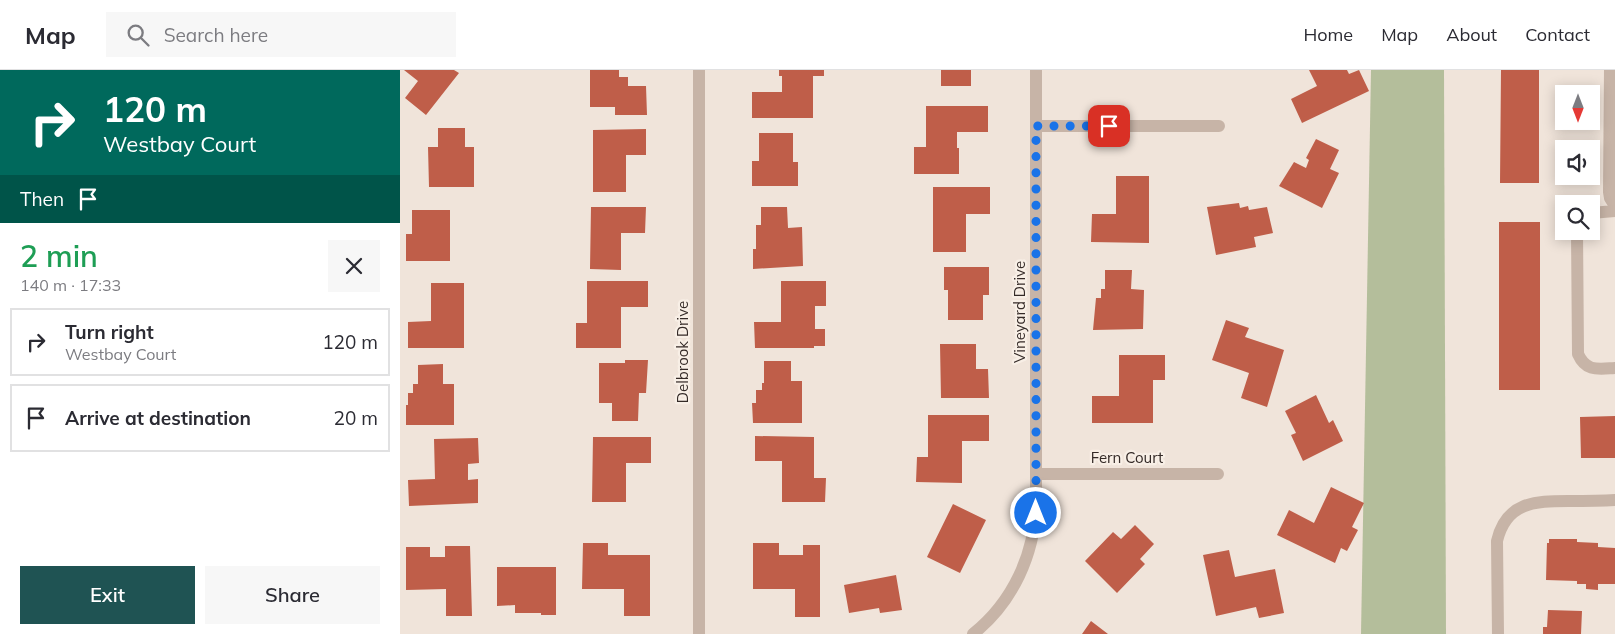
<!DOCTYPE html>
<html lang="en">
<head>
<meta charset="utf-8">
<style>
	:root { --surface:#fff; --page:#f7f7f7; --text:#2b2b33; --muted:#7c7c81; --line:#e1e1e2; --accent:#1f5353 }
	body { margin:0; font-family:Mulish,sans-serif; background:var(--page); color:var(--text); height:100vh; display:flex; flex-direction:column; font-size:19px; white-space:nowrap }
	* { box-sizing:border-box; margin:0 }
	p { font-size:16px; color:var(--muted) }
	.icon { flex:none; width:28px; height:28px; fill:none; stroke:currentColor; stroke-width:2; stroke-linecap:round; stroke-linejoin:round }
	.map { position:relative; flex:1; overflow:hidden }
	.sheet { display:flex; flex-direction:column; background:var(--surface); width:400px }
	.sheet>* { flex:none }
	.top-card { background:#00695c; color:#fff; overflow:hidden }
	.needle { width:32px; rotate:180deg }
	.controls { position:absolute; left:1155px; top:15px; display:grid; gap:10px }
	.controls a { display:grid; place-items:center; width:45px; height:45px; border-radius:0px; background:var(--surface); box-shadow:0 2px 12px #0003; font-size:25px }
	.pin { position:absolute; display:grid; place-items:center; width:42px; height:42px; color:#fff; margin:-21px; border-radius:10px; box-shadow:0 2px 8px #0006 }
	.me { position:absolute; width:55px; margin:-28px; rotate:0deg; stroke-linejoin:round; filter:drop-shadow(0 0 4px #0008) }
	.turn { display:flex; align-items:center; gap:18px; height:105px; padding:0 20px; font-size:22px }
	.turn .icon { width:65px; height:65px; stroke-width:2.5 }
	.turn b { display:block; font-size:35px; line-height:42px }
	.then { display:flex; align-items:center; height:48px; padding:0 20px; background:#0003; gap:10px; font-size:19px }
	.round { display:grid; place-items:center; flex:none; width:52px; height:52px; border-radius:0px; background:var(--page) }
	.summary { display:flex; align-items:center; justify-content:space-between; height:85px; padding:0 20px }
	h1 { font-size:30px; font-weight:600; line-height:38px; color:#1e9e55 }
	.action { display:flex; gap:10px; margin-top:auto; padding:10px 20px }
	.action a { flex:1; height:58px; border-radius:0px; background:var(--accent); color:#fff; font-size:20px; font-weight:600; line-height:58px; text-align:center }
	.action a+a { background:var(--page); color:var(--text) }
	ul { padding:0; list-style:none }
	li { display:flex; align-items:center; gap:15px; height:68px; margin:0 10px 8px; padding:0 10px; border:2px solid var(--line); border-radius:0px }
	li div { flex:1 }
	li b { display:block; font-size:19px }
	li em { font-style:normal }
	header { display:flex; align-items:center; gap:30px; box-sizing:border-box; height:70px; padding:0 25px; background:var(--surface); border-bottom:1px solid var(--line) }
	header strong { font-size:24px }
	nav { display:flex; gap:28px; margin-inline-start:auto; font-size:18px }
	.search { width:350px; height:45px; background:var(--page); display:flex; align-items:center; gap:12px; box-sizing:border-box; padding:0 18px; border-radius:0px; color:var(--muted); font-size:19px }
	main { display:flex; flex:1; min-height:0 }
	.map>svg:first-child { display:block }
</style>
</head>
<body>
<header>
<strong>Map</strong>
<div class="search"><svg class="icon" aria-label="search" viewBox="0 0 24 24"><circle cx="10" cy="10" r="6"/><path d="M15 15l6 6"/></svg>Search here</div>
<nav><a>Home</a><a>Map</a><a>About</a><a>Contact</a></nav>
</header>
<main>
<section class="sheet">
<div class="top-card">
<div class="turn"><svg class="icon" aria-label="right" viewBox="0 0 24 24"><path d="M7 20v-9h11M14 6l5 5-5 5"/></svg><div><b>120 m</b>Westbay Court</div></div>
<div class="then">Then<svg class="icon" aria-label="arrive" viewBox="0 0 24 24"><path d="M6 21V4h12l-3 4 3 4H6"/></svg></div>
</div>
<div class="summary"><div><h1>2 min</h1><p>140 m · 17:33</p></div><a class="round"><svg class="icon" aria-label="close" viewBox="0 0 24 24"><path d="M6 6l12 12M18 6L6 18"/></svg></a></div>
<ul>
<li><svg class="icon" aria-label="right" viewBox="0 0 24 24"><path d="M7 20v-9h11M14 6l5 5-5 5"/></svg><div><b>Turn right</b><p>Westbay Court</p></div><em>120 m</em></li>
<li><svg class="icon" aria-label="arrive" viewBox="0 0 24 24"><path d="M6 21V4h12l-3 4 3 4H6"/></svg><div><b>Arrive at destination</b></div><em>20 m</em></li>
</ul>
<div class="action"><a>Exit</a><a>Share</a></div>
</section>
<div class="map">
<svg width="1215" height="564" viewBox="0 0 1215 564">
	<rect width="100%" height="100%" fill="#f0e4da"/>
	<path fill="#b4be9b" d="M971,0h73l2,564h-85z"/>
	<path fill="#bf5e49" d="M4,0h50l5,3 -33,42 -21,-17 13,-17z
		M190,0h29v7h9v9h18l1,29h-32v-8h-25z
		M379,0h45v6h-11v42h-61v-26h30v-16h-3z
		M541,0h30v16h-30z
		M909,0h38l2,4 10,-4 10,21 -67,32 -11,-24 26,-13z
		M1101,0h38v113h-39z
		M526,36h62v26h-31v16h2v26h-45v-27h12z
		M38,58h27v19h9v40h-45l-1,-40h10z
		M246,59v26h-20v37h-33v-62z
		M359,63h34v29h5v24h-46v-25h7z
		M916,69l23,11 -9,19 9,4 -17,35 -43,-22 15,-24 12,6 3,-8 -3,-2z
		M716,106h33v67l-58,-1 1,-28h24z
		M533,117h57v27h-24v38h-33z
		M839,133l1,5 8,-2 1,4 18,-3 6,26 -19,4 2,10 -40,8 -9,-48z
		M191,137h55l-1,26h-24v37l-31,-1z
		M361,137h26l1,21 14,-1 1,39 -50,3v-20h3v-24h5z
		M12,140h38v51h-44v-27h6z
		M1099,152h41v168h-41z
		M544,197h45v28h-6v25h-35v-30h-4z
		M705,200h27l-1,19 13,1 -1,39 -50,1 3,-32h5v-9h4z
		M187,211h61v26h-27v41h-45v-25h11z
		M381,211h45v25h-11v23h10v17h-11v2h-59l-1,-26h27z
		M31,213h33v65h-56v-26l23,-1z
		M826,250l23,8 -4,9 39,13 -17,57 -26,-9 8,-25 -37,-13z
		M540,274h36v25h12l1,29h-48z
		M719,285h46v25h-12v43h-61v-27h27z
		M225,290h23l-2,33h-7l-1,28h-26v-18h-13v-40h26z
		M364,291h27v20h11v42h-49l-1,-20h4v-13h6v-7h2z
		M43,294v20h11v41h-48v-20h2v-12h5v-9h5v-19z
		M916,325l13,28 4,-3 10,21 -40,20 -12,-26 5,-2 -11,-22z
		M528,345h61v26h-27v42l-46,-1 1,-25h11z
		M1215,346v42h-34l-1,-41z
		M355,366l59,1v41h12l-1,24h-43v-41h-27z
		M193,367h58v26h-25v39h-34z
		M78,368l1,25 -11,1v16l10,-1v24l-69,3 -1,-26 27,-1 -1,-40z
		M931,417l33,16 -12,24 6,3 -11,21 -6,-3 -6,15 -58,-28 12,-25 25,13z
		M553,434l33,16 -26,53 -33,-16z
		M735,455l19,19 -14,15 5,5 -28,29 -32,-32 28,-29 8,7z
		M1149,469h28v3l21,1v4l17,1v36h-17v6l-12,-1v-5h-9v-3l-31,-1 1,-37h2z
		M183,473h25v12h42v61h-26v-27h-42z
		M353,473h26v12h24v-10h17v72h-25v-28h-42z
		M45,476h25l2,70h-26v-27l-40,1v-43h24v10h15z
		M829,480l6,27 40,-8 9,44 -25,5 -3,-11 -40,9 -13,-61z
		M97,497h59v48h-15v-2h-26v-8l-18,1z
		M496,505l6,35 -22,3 -1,-5 -30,5 -5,-28z
		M1148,540l34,1 -1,23h-38v-7h4z
		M691,551l17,13h-26z"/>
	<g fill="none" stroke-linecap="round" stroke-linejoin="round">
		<path stroke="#c7b4a7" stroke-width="12" d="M299,0v564
			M1210,0l-1,122 1,6 5,8
			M636,56h183
			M1191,143l24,-2
			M1177,161l1,123c8,18 20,15 37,14
			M636,404h182
			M573,564c40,-32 62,-80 63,-131v-433
			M1098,564l-1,-93c9,-39 38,-40 71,-40 16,0 31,0 47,-1"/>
	</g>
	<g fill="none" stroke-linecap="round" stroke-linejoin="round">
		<path stroke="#1a73e8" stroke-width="9" stroke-dasharray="0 16.2" d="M636,443v-387h73"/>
	</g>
	<g text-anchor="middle" stroke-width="4.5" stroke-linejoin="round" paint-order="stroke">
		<g font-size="15" fill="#342a27" stroke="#f8efe6">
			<text transform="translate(620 242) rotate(-90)" y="5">Vineyard Drive</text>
			<text transform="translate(283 282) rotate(-90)" y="5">Delbrook Drive</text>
			<text x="727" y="393">Fern Court</text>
		</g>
	</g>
</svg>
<div class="controls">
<a><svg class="needle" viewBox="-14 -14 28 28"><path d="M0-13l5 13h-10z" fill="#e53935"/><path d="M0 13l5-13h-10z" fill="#7c7c81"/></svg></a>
<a><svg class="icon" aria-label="sound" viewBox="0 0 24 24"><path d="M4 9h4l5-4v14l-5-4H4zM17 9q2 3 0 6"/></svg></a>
<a><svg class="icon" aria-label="search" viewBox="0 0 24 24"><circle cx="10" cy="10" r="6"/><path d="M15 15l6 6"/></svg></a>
</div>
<div class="pin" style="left:709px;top:56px;background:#d93025"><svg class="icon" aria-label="arrive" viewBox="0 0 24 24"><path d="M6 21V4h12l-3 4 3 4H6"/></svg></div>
<svg class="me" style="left:636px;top:443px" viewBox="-20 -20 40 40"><circle r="17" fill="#1a73e8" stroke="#fff" stroke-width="3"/><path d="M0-11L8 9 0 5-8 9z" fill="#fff"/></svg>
</div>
</main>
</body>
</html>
